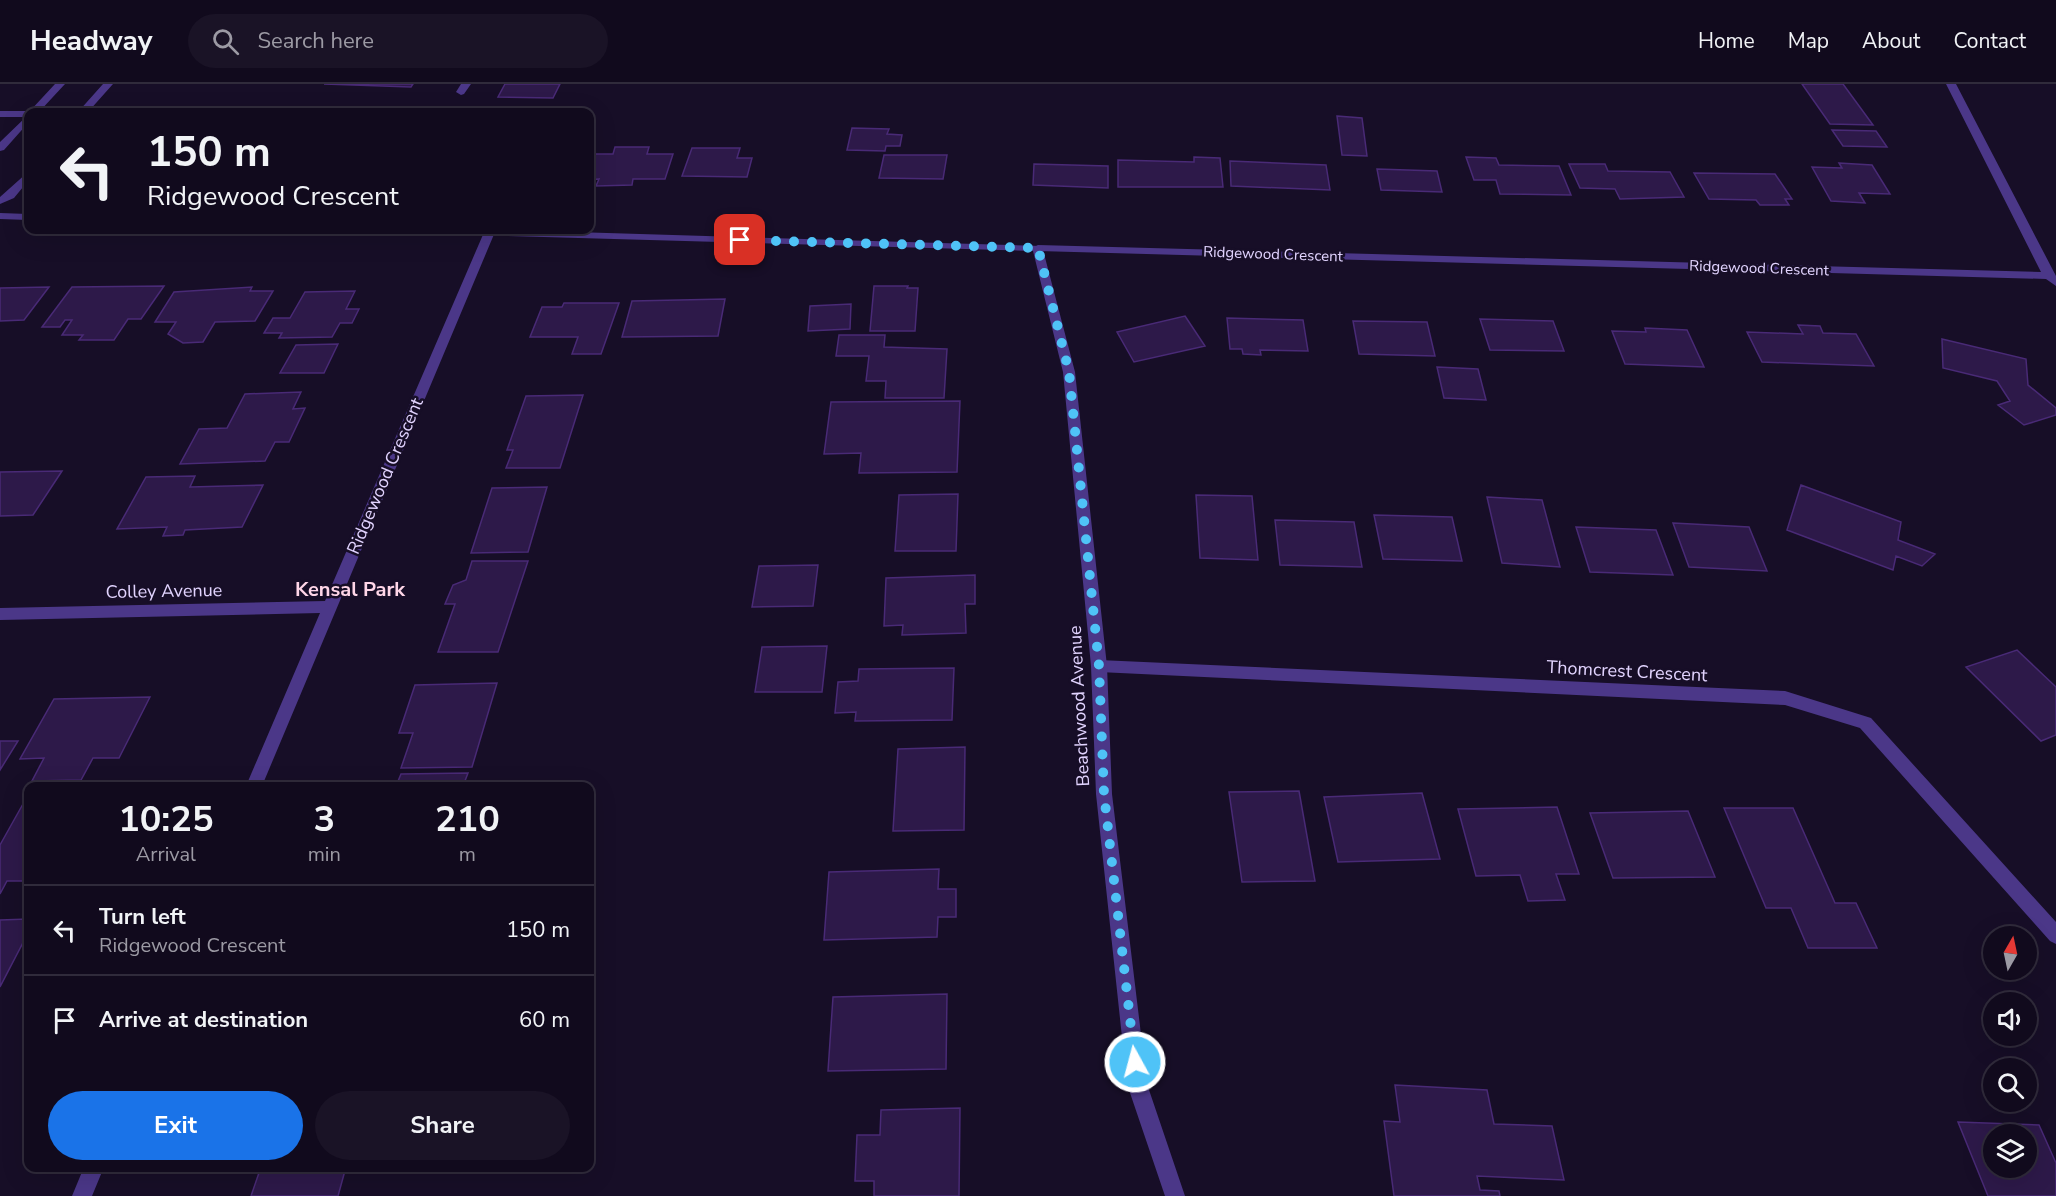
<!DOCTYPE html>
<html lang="en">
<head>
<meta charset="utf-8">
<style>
	:root { --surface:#110a1d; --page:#1a1326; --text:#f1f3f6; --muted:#9c9aa4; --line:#302b3b; --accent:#1a73e8 }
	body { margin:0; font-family:"Nunito Sans",sans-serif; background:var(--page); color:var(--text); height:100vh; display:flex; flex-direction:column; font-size:22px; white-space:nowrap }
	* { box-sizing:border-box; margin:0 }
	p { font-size:20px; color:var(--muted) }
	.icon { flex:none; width:33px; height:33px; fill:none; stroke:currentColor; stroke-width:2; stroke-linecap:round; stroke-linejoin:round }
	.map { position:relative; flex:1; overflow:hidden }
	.sheet { position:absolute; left:24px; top:698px; width:570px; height:390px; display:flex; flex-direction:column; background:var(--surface); border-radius:12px; box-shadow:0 6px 24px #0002,0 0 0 2px var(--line) }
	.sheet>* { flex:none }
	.guide { position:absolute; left:24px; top:24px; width:570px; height:126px; border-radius:12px; box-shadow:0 6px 24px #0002,0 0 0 2px var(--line); background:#110a1d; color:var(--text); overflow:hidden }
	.needle { width:39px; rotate:9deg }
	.buttons { position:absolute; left:1983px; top:842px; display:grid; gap:12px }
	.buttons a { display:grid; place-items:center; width:54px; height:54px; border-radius:50%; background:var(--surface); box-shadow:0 6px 24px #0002,0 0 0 2px var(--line); font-size:30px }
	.pin { position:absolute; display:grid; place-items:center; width:51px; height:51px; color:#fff; margin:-26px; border-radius:12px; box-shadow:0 3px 9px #0006 }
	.me { position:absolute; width:66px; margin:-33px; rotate:353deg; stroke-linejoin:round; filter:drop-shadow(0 0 4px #0008) }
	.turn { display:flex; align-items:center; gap:21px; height:126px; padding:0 24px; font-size:27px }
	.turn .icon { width:78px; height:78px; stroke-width:2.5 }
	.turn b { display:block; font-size:42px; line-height:51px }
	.eta { display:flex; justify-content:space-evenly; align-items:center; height:102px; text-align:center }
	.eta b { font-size:36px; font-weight:700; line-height:42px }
	.action { display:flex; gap:12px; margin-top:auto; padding:12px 24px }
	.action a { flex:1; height:69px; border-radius:36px; background:var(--accent); color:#fff; font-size:24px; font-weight:700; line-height:69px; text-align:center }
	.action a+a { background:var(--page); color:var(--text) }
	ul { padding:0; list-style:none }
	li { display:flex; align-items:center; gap:18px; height:90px; padding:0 24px; border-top:2px solid var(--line) }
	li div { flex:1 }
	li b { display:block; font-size:22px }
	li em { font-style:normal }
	header { display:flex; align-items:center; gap:36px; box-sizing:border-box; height:84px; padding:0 30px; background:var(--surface); border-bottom:2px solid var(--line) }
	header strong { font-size:28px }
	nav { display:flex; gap:33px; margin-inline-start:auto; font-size:21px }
	.search { width:420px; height:54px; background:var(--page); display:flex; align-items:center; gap:15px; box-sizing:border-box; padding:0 21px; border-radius:33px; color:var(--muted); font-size:22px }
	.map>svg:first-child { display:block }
</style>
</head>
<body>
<header>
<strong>Headway</strong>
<div class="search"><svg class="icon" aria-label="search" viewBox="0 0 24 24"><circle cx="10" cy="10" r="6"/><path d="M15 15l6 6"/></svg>Search here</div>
<nav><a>Home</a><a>Map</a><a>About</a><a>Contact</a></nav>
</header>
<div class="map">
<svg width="2056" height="1112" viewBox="0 0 2056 1112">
	<rect width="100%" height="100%" fill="#170e27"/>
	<path fill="#2d1949" stroke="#492a76" stroke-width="1.5" fill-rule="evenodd" d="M324,0h89l-2,3z
		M505,0h55l-7,14 -55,-1z
		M1802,0h41l30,41 -43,-1z
		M1337,32l25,2 5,38 -25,-1z
		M852,44l37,1 -2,5 15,1 -2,11h-14l-1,5 -38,-1z
		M1832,46l44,1 11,16 -44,-1z
		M615,63h34l-2,7h26l-8,25h-32l-1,6 -36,1 3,-7 -9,1v-26h23z
		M692,64h48l-3,10h15l-5,19 -65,-1z
		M884,71h63l-4,24 -64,-1z
		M1194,73l26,1 3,29h-105v-27l76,2z
		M1466,73l30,1 3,7 60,1 12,29 -71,-1 -4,-14h-22z
		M1230,77l96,4 4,25 -99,-4z
		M1839,79l33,2 18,29 -31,-1 6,10 -34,-2 -19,-34 30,1z
		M1034,80l74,2v22l-75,-3z
		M1569,80h36l3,7 62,1 14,25 -64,2 -5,-10 -35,-1z
		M1377,85l60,2 5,21 -61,-2z
		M1694,89l81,1 17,25h-7l4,6h-29l-4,-5 -47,-1z
		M164,202l-23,33h-13l-14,21h-35l4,-5h-21l10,-15h-7l-5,7h-18l30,-40z
		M874,202h34l-1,2h11l-3,43h-45z
		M49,203l-25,33 -24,1v-33z
		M252,203l-2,4h23l-18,30 -40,1 -12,20 -20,1 -15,-9 8,-12h-21l19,-30z
		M355,207l-9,18h13l-7,14h-12l-8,14 -53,1 3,-5h-18l9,-15h17l15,-26z
		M725,215l-7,37 -96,1 10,-36z
		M564,219h55l-18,51h-29l6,-17h-48l12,-30h20z
		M851,220l-1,25 -42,2 2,-25z
		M1185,232l20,30 -71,16 -17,-30z
		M1227,234l76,2 5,31 -48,-1 1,5 -18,-1 -1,-5h-12z
		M1480,235l73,2 11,30 -74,-1z
		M1353,237l74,1 8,34 -76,-2z
		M1798,241l22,1 3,7 33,1 18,32 -112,-4 -15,-30 56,2z
		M1645,244l42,2 17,37 -79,-3 -13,-33 34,1z
		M839,251h46l-1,12 63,2 -3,49h-59l1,-17h-20l3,-25h-33z
		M1942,255l84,20 2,26 28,23v7l-32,10 -26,-20 12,-4 -13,-20 -54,-13z
		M338,260l-14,29h-44l16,-28z
		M1437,283l41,2 8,31 -42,-2z
		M301,308l-8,17 12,-1 -16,34h-14l-10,19 -85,3 19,-35 28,-1 18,-34z
		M583,311l-23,73h-54l7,-18h-6l19,-54z
		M960,317l-3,71 -98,1 2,-20 -37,1 7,-52z
		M62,387l-29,44 -33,1v-44z
		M195,392l-5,11 73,-2 -21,42 -57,3 -2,5 -20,1 4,-9 -50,2 29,-52z
		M1801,401l100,37 -3,18 37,14 -13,12 -26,-10 -3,14 -106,-40z
		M547,403l-19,65 -57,1 21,-65z
		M958,410l-2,57h-61l4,-56z
		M1196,411l56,1 6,64 -58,-2z
		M1487,413l55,3 18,67 -58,-4z
		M1374,431l78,2 10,44 -79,-2z
		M1275,436l79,2 8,45 -82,-2z
		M1673,439l76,4 18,44 -78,-4z
		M1576,443l80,3 17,45 -83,-3z
		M472,477h56l-30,91h-60l17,-48h-10l8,-19 13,-5z
		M818,481l-5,41 -61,1 7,-41z
		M975,491v29h-10l1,29 -64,2 1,-10 -19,1 2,-48z
		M827,562l-5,46h-67l7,-45z
		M2017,566l39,37v48l-15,6 -75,-74z
		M954,584l-2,52 -97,1 1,-9 -21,1 3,-31 20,-1 1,-12z
		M497,599l-25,84 -71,1 12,-35h-14l16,-48z
		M150,613l-31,61h-26l-12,22 -49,1 12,-23 -24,1 34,-60z
		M0,657h18l-18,29z
		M965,663l-1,83 -71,1 5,-82z
		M468,689l-5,13h-67l5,-12z
		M1299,707l16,90 -73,1 -13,-90z
		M1422,709l18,66 -102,3 -14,-65z
		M28,711v86h-21l-7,13v-49z
		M1557,723l22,67h-23l9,26 -37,1 -8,-26 -44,1 -18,-67z
		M1724,724h69l42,95h21l21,45h-69l-17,-40h-25z
		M1688,727l27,66 -102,1 -23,-65z
		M939,785l-1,20h18v28h-18l-1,20 -113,3 5,-68z
		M28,835v14l-28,54v-67z
		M947,910l-1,75 -118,2 5,-74z
		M1395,1001l92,5 7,34 58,2 12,54 -87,-4 3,14 19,1 1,5h-106l-10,-75 16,1z
		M960,1024l-1,88h-85v-15h-19l2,-46h23l1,-25z
		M1958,1038l81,3 17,38v33h-68zM1994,1050h32v33h-32z
		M261,1083h85l-8,29h-87z"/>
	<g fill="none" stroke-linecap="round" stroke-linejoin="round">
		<path fill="#4b3788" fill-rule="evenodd" d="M461,0h10l-7,10 -3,1 -5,-3z
			M0,27h28l4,1h-4v5h-28z"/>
		<path fill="#4b3788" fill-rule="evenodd" d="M1946,0h10l100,192v10l-10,-7 -1008,-28 -6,-3 6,-3 1003,27z
			M485,146h8l2,2 -233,554h-16l74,-173 -320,7v-12l325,-7z
			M1099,576l686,31 86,27 185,204v22l-6,-3 -190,-213 -75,-23 -686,-33 -5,-2 -3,-4 3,-4z
			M84,1083h20l-12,29h-20z"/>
		<path fill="#4b3788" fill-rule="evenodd" d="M55,0h10l-26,28h-10z
			M103,0h10l-25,28h-10z
			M28,31v8l-24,27 -4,1v-9z
			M28,88v9l-14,17 -14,6v-7z
			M0,129l28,1v6l-28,-1z
			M401,146h106l535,16 33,126 32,294 5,128 35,290 38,112h-20l-38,-112 -31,-290 -5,-128 -28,-294 -30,-121 -626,-18z"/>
	</g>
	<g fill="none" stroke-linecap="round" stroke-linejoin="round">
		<path stroke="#4fc3f7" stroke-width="10" stroke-dasharray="0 18" d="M740,156l298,8 31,124 30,294 5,128 31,268"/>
	</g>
	<g text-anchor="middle" stroke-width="5" stroke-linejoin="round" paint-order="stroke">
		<g font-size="15" fill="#e2d4ff" stroke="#170e27">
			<text transform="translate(1273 170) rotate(2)" y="5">Ridgewood Crescent</text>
			<text transform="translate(1759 184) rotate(2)" y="5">Ridgewood Crescent</text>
		</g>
		<g font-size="18" fill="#e2d4ff" stroke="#170e27">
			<text transform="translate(385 392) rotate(-67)" y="6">Ridgewood Crescent</text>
			<text transform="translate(164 507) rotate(-1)" y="6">Colley Avenue</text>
			<text transform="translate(1627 587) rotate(3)" y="6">Thomcrest Crescent</text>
			<text transform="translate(1079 622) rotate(-93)" y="6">Beachwood Avenue</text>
		</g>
		<g font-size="20" font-weight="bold" fill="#ffd6e8" stroke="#170e27">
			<text x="350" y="512">Kensal Park</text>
		</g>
	</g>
</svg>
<div class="buttons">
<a><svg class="needle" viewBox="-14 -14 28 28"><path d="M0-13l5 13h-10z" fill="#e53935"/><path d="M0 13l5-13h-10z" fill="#9c9aa4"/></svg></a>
<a><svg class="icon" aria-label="sound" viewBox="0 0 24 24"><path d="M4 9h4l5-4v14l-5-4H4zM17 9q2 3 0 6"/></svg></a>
<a><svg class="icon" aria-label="search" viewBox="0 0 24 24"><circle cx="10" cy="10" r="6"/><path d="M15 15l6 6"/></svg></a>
<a><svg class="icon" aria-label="layers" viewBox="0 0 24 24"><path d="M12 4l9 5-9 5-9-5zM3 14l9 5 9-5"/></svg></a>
</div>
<div class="pin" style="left:740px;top:156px;background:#d93025"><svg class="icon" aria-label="arrive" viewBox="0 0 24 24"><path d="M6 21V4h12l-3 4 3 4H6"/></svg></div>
<svg class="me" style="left:1135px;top:978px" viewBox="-20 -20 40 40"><circle r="17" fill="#4fc3f7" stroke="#fff" stroke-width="3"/><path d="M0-11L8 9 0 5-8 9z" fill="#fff"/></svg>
<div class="guide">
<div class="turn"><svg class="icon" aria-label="left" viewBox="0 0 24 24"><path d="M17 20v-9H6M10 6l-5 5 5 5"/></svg><div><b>150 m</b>Ridgewood Crescent</div></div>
</div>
<section class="sheet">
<div class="eta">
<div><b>10:25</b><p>Arrival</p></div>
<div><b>3</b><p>min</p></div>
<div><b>210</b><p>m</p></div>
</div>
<ul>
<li><svg class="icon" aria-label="left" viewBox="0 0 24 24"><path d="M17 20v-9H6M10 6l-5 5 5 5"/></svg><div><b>Turn left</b><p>Ridgewood Crescent</p></div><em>150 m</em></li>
<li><svg class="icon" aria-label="arrive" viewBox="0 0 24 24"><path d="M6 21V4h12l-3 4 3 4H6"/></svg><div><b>Arrive at destination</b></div><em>60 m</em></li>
</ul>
<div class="action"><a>Exit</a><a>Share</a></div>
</section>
</div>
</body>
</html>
